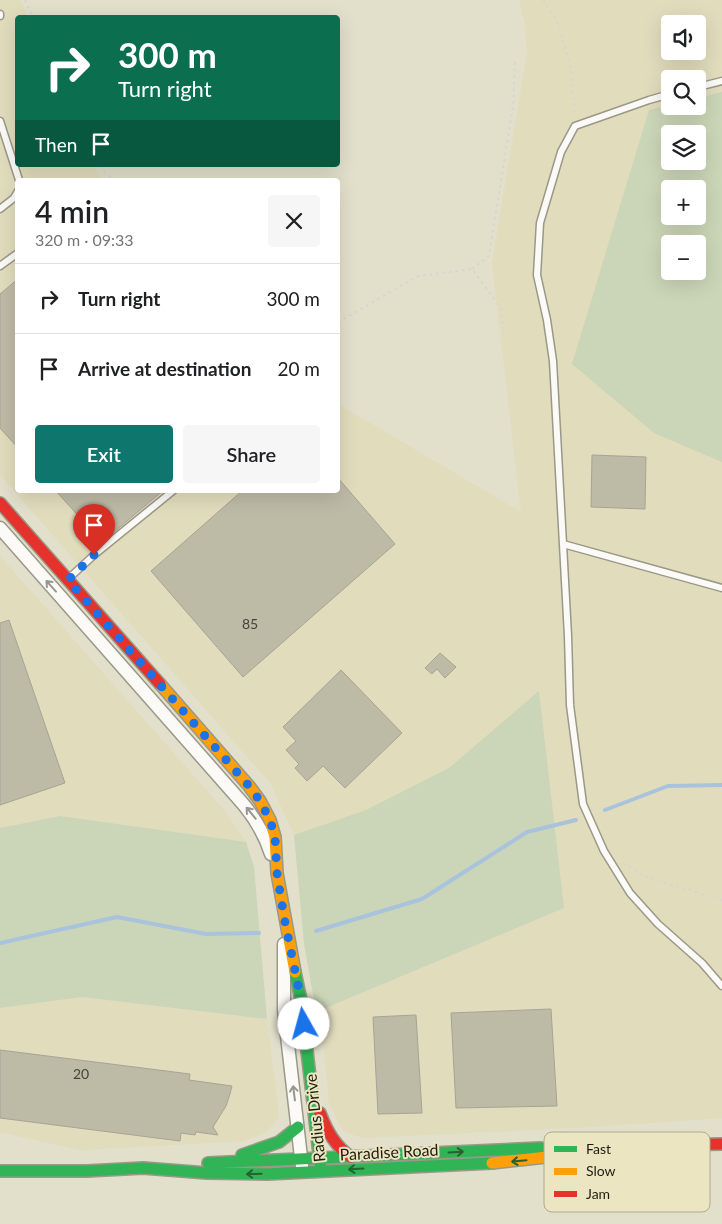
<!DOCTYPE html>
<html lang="en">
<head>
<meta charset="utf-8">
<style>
	:root { --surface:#fff; --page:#f6f6f6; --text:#202124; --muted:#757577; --line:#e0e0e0; --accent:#0f766e }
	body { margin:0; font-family:Lato,sans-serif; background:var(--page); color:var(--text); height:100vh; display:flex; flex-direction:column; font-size:19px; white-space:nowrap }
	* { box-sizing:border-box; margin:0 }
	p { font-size:16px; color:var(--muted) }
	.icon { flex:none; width:28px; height:28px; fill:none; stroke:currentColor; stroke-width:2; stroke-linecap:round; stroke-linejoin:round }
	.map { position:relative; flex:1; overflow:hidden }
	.details { position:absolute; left:15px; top:178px; width:325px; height:315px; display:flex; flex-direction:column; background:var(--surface); border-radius:5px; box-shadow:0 5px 20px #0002 }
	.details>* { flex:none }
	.guide { position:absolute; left:15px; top:15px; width:325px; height:152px; border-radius:5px; box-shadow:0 5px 20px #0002; background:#0b6e4f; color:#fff; overflow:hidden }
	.controls { position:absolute; left:661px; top:15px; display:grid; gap:10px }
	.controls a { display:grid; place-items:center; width:45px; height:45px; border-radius:5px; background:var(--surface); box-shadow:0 5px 20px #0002; font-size:25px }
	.pin { position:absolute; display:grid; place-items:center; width:42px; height:42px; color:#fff; margin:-51px -21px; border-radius:50% 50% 50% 0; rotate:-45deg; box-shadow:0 0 5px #0007 }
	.pin .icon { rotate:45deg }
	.me { position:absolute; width:55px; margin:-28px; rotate:353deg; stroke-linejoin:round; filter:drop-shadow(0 0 4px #0008) }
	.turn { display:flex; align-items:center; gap:18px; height:105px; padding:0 20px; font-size:22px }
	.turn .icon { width:65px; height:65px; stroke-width:2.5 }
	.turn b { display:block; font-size:35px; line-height:42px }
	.then { display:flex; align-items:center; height:48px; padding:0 20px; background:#0003; gap:10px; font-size:19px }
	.round { display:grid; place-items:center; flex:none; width:52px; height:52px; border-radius:5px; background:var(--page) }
	.summary { display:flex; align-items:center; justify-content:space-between; height:85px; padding:0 20px }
	h1 { font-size:30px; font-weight:600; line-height:38px }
	.button { display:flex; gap:10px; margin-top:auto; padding:10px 20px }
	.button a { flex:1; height:58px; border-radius:5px; background:var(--accent); color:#fff; font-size:20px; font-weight:600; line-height:58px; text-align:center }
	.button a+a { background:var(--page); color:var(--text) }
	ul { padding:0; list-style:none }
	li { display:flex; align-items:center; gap:15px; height:70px; padding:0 20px; border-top:1px solid var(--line) }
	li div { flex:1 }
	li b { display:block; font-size:19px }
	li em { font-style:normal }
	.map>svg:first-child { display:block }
</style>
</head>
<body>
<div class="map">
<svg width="722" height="1224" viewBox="0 0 722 1224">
	<rect width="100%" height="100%" fill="#e2dfcb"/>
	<path fill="#e1dcbc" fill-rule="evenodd" d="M0,0h20l8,17 -10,1v147h76l7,15h-83v310h320v-86l183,108 -29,-249 35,-210 -2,-29 -6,-24h203v1118l-129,9 -231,11 -19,-7 -14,-28 -5,-54 -8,-37 248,-104 -25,-216 -90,76 -83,42 -72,25 -23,-51 -271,-309zM670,24h28v27h-28zM670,79h28v27h-28zM670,134h28v27h-28zM670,189h28v27h-28zM670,244h28v27h-28z
		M0,556l224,254 22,32 -186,-26 -60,12z
		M82,997l185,22 12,98 -13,15 -22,9 -164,9 -80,-18v-124z"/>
	<path fill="#cbd5b7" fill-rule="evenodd" d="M722,92v370l-68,-29 -82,-69 77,-254 21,-5v1h28v-8zM670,134h28v27h-28zM670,189h28v27h-28zM670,244h28v27h-28z
		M539,691l25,217 -248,104 -12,-69 -10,-108 72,-25 83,-42z
		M60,816l186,26 8,25 13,152 -185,-22 -82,11v-180z"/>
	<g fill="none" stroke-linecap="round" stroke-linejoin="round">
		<path stroke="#a9c3dd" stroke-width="4" d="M605,810l63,-24 54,-1
			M316,931l106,-32 105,-67 49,-12
			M0,943l117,-26 89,17 53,-1"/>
	</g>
	<path fill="#bdbaa6" stroke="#a7a495" d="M18,279v169l-18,-20v-134z
		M592,455l54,2 -1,52 -54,-2z
		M338,478l57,66 -152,133 -92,-106 92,-81h95z
		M55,490h109l-62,52z
		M9,620l56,163 -65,22v-182z
		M440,653l16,14 -11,11 -8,-9 -5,5 -7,-6z
		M341,670l61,63 -57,55 -22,-22 -16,15 -12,-13 4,-4 -13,-14 10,-9 -13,-14z
		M551,1009l6,97 -101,2 -5,-95z
		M416,1015l6,98 -44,1 -5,-97z
		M0,1050l190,24 -1,6 43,6 -2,8 -4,12 -13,21 5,8 -22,-3 -1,3 -14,-2 -1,8 -180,-23z"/>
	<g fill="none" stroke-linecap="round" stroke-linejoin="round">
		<defs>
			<path id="lane" d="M0,14v2
				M698,87l24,-6
				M670,94l-21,6 -74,26 -14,26 -21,71 -3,52 10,45 6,41 15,275 2,69 13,99 21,47 26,42 28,31 44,39 20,23
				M0,121l19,59
				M0,209l14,-11 4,-7
				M0,266l18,-13
				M563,544l159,44
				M68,579l26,-24 80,-65"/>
			<path id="street" d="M0,528l244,277c13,16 21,30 27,49
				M284,944v66l18,156"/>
			<path id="fast" d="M295,972l6,28 20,171
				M242,1155l37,-13 19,-15
				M208,1163l333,-15
				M0,1171h87l56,-3 64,5 60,1 225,-11"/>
			<path id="slow" d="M160,684l89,102 11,15 10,19 5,17 2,36 18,99
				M492,1163l145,-16"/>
			<path id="jam" d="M0,503l160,181
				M320,1113c7,18 15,33 31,44
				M625,1146l97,-2"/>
		</defs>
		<use href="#lane" stroke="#9a9888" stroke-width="9"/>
		<use href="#street" stroke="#9a9888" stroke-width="15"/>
		<use href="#fast" stroke="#9a9888" stroke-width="14"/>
		<use href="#slow" stroke="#9a9888" stroke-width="14"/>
		<use href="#jam" stroke="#9a9888" stroke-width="14"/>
		<path stroke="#d7d6cf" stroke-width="2" stroke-dasharray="2.5 4" stroke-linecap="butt" d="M25,0l8,18
			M543,0l14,20 14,49 4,48
			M102,165l3,8 9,7
			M472,269l17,-13 24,-150 2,-44
			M338,322l80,-46 54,-7 29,39 3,27
			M623,863l21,13 78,24"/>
		<use href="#lane" stroke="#fbfaf7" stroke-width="6"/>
		<use href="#street" stroke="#fbfaf7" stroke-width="12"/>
		<use href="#fast" stroke="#30b455" stroke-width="11"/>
		<use href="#slow" stroke="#ff9f0a" stroke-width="11"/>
		<use href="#jam" stroke="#e5322d" stroke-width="11"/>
	</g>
	<defs><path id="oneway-shaft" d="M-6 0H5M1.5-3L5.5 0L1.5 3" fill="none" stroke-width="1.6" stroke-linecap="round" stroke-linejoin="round" transform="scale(1.25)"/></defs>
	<g stroke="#98978f">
		<use href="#oneway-shaft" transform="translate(51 586) rotate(-132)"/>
		<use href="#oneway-shaft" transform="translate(251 813) rotate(-129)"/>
		<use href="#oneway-shaft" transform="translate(294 1093) rotate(-97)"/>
	</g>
	<g stroke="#27612f">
		<use href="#oneway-shaft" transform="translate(456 1152) rotate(-3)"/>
		<use href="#oneway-shaft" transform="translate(519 1161) rotate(175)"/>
		<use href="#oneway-shaft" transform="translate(356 1169) rotate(177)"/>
		<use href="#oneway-shaft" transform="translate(254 1174) rotate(179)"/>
	</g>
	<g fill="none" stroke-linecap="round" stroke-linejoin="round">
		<path stroke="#1a73e8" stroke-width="9" stroke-dasharray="0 16.2" d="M94,555l-26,25 181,206 11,15 10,19 5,17 2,36 7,44 17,83 3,24"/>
	</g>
	<g text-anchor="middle" stroke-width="4" stroke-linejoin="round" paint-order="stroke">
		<g font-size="14" fill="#474436">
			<text x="250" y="629">85</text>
			<text x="81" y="1079">20</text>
		</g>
		<g font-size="16" fill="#201d10" stroke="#ebe5c2">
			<text transform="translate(315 1118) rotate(-96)" y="6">Radius Drive</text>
			<text transform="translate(389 1152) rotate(-3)" y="6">Paradise Road</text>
		</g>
	</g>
	<rect x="544" y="1132" width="166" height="80" rx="8" fill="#ebe5c2" stroke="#aea98d" stroke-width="1"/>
	<rect x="554" y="1146" width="23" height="6" fill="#30b455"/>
	<rect x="554" y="1168" width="23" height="7" fill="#ff9f0a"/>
	<rect x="554" y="1191" width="23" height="6" fill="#e5322d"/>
	<g font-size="14" fill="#201d10">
		<text x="586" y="1154">Fast</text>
		<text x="586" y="1176">Slow</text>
		<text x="586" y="1199">Jam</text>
	</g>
</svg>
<div class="controls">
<a><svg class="icon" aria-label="sound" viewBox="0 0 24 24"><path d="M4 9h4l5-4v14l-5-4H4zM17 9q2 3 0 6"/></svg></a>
<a><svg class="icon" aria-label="search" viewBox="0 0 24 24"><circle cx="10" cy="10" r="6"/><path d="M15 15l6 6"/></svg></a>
<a><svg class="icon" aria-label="layers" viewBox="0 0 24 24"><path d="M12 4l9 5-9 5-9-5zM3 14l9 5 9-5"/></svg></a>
<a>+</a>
<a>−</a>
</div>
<div class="pin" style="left:94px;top:555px;background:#d93025"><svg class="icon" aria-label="arrive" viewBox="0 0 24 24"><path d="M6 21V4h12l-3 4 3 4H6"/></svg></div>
<svg class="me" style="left:304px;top:1024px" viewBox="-20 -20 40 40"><circle r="19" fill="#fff"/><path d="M0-13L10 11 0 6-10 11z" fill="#1a73e8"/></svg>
<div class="guide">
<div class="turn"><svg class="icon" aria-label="right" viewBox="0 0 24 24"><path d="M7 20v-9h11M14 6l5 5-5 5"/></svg><div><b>300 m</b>Turn right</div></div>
<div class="then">Then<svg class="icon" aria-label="arrive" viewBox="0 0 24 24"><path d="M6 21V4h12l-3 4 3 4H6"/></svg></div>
</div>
<section class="details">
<div class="summary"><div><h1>4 min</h1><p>320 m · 09:33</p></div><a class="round"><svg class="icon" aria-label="close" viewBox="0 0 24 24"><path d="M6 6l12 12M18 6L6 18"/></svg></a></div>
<ul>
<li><svg class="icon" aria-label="right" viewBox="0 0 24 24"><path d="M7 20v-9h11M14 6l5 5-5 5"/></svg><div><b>Turn right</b></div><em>300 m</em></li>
<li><svg class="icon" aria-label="arrive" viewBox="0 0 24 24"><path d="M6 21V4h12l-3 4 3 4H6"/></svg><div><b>Arrive at destination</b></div><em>20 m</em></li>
</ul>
<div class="button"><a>Exit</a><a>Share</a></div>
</section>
</div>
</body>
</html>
